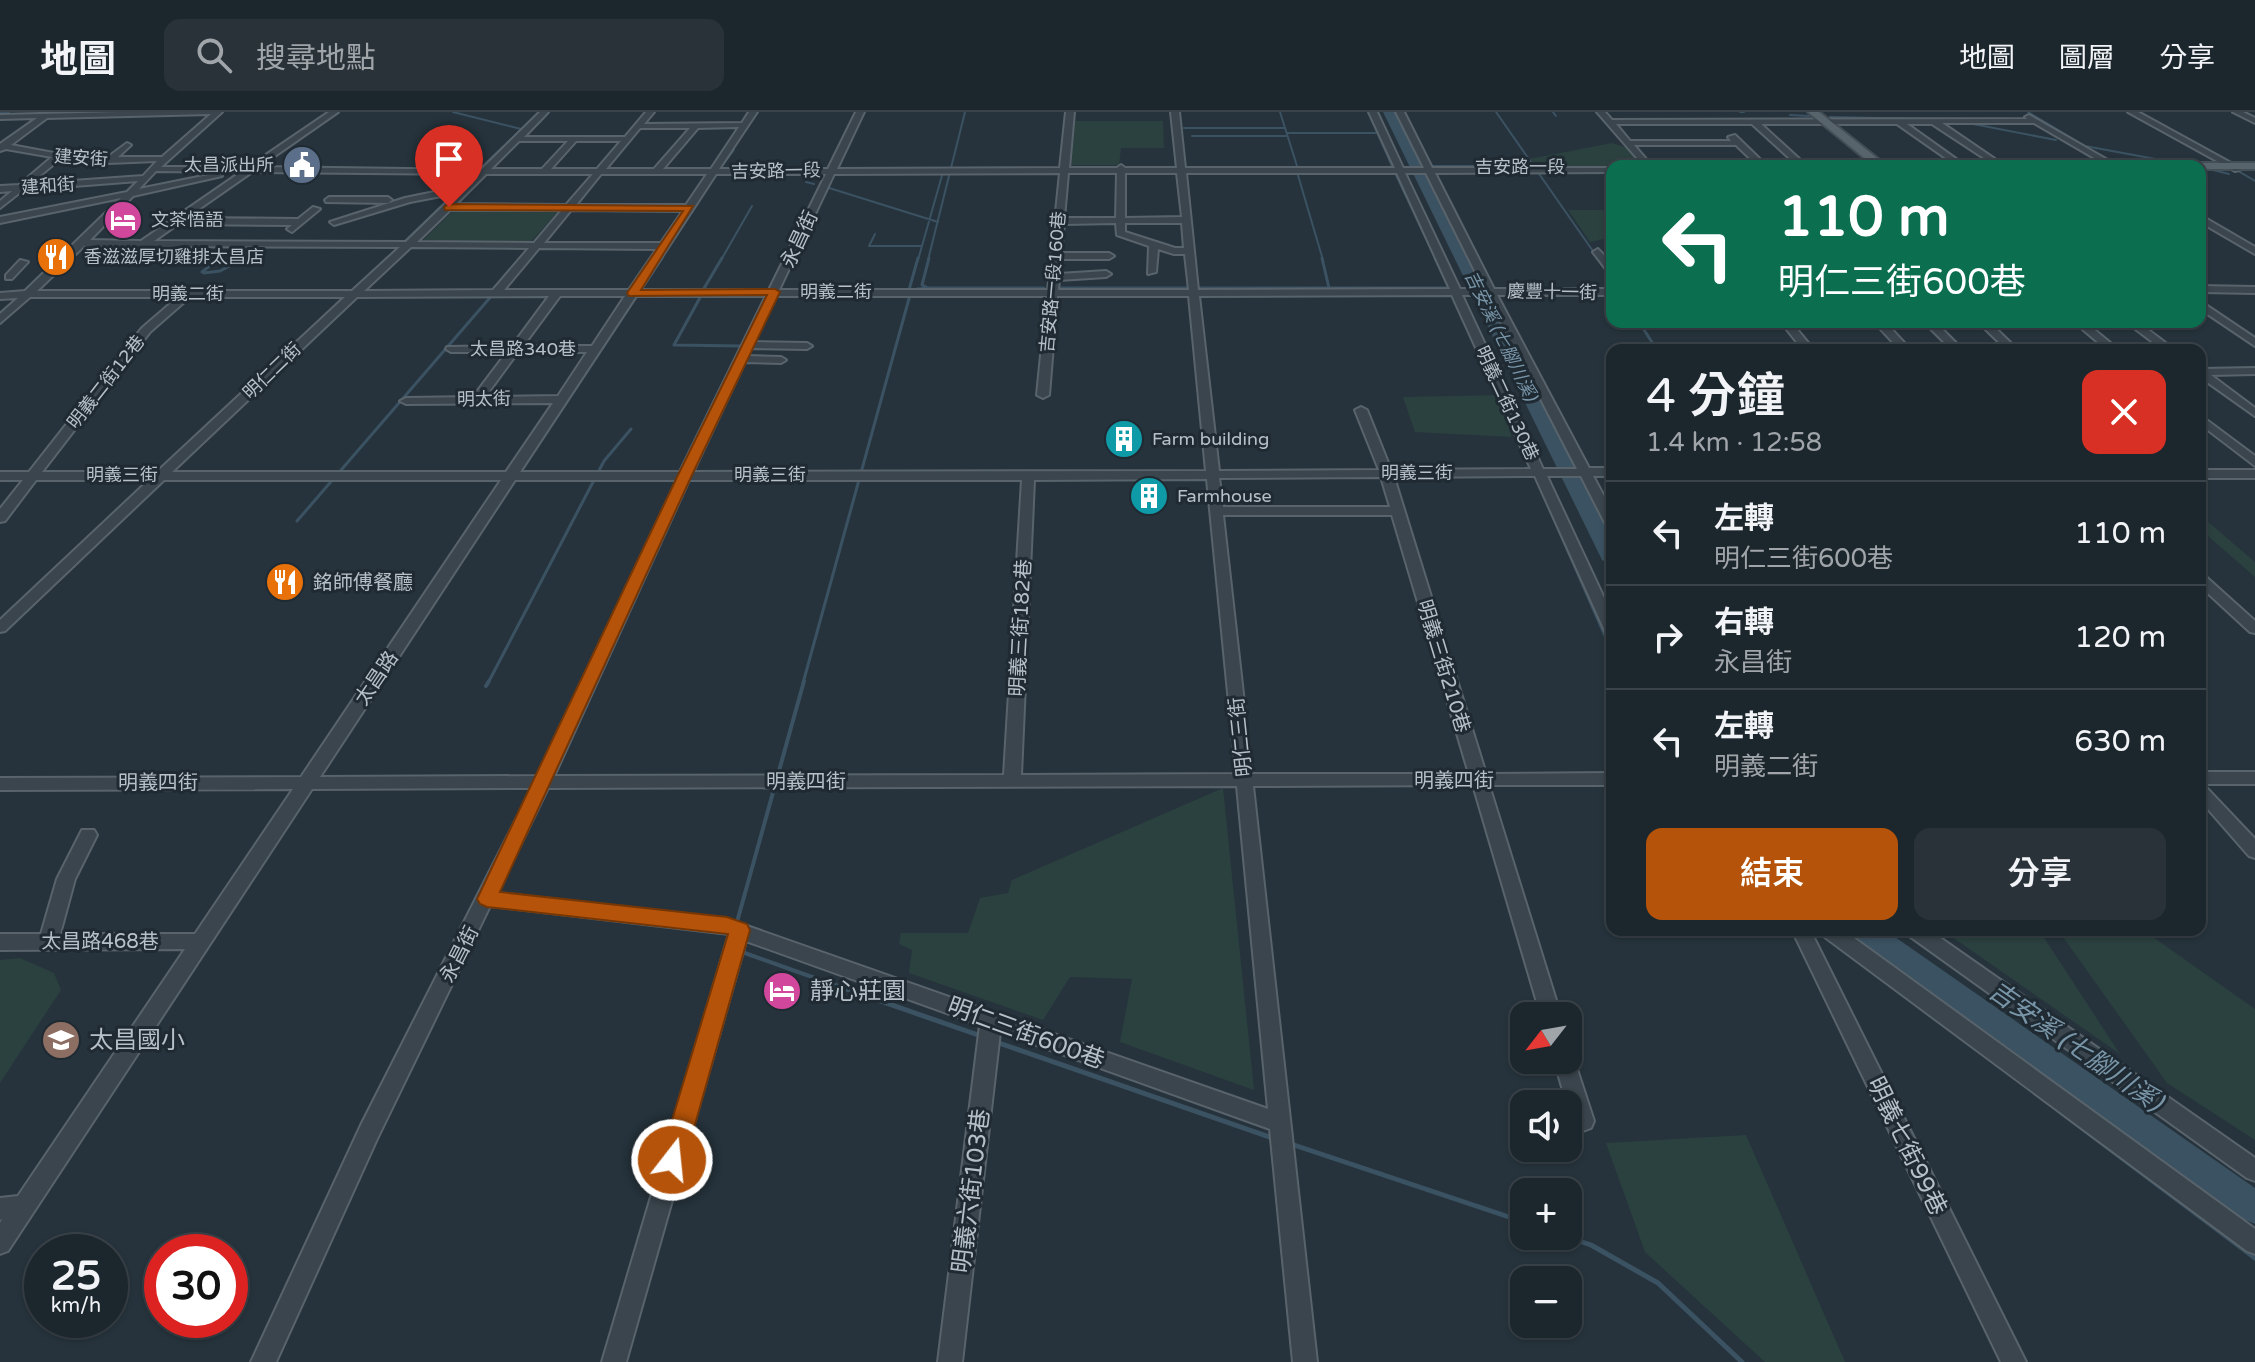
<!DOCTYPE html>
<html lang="zh-TW">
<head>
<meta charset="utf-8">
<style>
	:root { --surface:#1c262d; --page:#293239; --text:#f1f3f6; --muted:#a0a5aa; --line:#3a4349; --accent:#b45309 }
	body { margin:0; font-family:"Varela Round","Noto Sans TC",sans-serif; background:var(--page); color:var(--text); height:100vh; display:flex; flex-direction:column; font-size:30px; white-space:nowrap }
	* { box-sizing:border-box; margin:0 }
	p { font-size:26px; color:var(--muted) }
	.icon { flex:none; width:44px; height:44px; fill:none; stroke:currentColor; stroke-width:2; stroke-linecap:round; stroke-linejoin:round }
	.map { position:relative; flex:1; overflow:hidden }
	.panel { position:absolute; left:1606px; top:232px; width:600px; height:592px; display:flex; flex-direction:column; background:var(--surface); border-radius:16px; box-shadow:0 2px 6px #0004,0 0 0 2px var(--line) }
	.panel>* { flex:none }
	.guide { position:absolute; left:1606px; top:48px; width:600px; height:168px; border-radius:16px; box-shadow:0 2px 6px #0004,0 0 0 2px var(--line); background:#0b6e4f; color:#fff; overflow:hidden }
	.needle { width:52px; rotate:239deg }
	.fabs { position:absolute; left:1510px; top:890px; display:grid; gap:16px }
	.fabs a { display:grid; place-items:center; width:72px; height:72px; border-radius:16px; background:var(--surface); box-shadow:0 2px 6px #0004,0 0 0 2px var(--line); font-size:40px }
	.speed { position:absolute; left:24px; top:1122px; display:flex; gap:16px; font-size:40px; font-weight:700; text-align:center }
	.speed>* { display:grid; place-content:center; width:104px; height:104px; border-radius:50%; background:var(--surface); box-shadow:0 2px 6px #0004,0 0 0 2px var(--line); line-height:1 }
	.speed small { font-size:20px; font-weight:400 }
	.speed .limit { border:12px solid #d22; background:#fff; color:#111 }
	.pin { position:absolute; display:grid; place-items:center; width:68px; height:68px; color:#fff; margin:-82px -34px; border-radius:50% 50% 50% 0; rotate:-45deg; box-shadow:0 0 8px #0007 }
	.pin .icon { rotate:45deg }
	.me { position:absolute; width:88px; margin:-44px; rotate:16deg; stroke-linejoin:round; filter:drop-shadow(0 0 6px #0008) }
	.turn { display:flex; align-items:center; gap:28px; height:168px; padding:0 40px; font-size:36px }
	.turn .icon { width:104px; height:104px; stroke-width:2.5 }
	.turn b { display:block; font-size:56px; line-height:68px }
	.round { display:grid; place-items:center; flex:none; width:84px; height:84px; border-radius:16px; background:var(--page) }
	.head { display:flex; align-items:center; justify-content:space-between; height:136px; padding:0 40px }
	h1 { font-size:48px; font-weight:600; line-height:60px }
	.primary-button { display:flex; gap:16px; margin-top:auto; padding:16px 40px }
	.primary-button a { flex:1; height:92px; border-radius:16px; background:var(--accent); color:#fff; font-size:32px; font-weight:600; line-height:92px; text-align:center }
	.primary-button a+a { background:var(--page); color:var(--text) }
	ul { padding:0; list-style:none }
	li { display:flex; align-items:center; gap:24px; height:104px; padding:0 40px; border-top:2px solid var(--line) }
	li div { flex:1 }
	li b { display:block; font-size:30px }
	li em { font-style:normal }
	header { display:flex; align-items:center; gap:48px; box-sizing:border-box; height:112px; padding:0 40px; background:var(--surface); border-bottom:2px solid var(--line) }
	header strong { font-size:38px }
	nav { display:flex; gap:44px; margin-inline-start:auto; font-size:28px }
	.search { width:560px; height:72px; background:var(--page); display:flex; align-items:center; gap:20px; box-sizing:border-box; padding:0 28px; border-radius:16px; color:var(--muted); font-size:30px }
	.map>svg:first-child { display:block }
</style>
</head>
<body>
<header>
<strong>地圖</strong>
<div class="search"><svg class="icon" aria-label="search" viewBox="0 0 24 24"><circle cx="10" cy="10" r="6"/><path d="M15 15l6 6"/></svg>搜尋地點</div>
<nav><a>地圖</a><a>圖層</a><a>分享</a></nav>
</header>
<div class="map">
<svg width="2255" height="1250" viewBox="0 0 2255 1250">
	<rect width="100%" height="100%" fill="#26333c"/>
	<path fill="#2b413f" d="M1075,9h88l1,27h-43l-2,17h-49z
		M1612,31l23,7 13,16h-115l-4,-7z
		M1568,98h44v27l-22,5z
		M453,99l105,1 -33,36 -109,-1z
		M1501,283l12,25 -2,17 -96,-5 -12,-35z
		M2200,403l55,47v15l-55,-48z
		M1223,676l31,302 -134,-48 12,-63 -62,-2 -27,43 -134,-47 3,-23 -13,-6 2,-11h67l12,-35 28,-5 4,-13z
		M1942,818h97l81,124z
		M2058,818h85l112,79v131l-88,-57z
		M20,846l34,15 7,17 -61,93v-123z
		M1746,1023l99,227h-80l-120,-110 -39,-109z"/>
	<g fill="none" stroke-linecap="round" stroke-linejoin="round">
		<path stroke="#3b5262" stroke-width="2" d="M453,0l68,17
			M1171,0l5,54
			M1280,0l17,54
			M1368,0l24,54
			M1404,0l17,34
			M1496,0l99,142
			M1553,0l3,4
			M1740,0h4
			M2028,0l57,34 92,17
			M0,1h9
			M1790,3l19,1
			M1830,5l98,2
			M1968,11l88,17
			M1184,16h100
			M1287,21h91
			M1192,24h94
			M1416,54h117
			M1060,55l4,-37
			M2233,56l22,13
			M2213,58l16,4
			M1297,60l26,88
			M1395,61l41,87
			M710,70l24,-32
			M806,70l8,2
			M826,75l112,35
			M875,122l-6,12h52
			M217,148l10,-8 26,1
			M242,148l19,-10
			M385,148l154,-148
			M660,148l49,-74
			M721,148l31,-54
			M918,148l25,-88
			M928,148l37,-148"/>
		<path stroke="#3b5262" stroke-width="3" d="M1322,146l7,30
			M1435,146l26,56
			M1600,149l12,18
			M202,160l18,-14
			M204,161l16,-2 25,-13
			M358,174l29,-28
			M926,175l-4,-2 7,-27
			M1059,176h389
			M703,178l19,-32
			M822,178h87l9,-32
			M702,182l-28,51 67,1
			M1639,210l18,28
			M680,359l71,-145
			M1533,359l79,181
			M489,408l173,-262
			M297,409l197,-228
			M488,571l116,-222 27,-32
			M803,571l107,-388 7,-6 11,-1h116"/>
		<path stroke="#3b5262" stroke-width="4" d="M486,574l3,-5
			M737,810l67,-241
			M742,840l87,31"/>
		<path stroke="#3b5262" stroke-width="5" d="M823,869l158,55
			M996,930l279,97
			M2062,1001l193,145
			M1291,1032l233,78
			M1564,1124l27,9 67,38 84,79"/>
		<path fill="#3b5262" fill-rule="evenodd" d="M1383,0h12l217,428v26l-10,-6z
			M1850,818h35l370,258v36l-12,-5 -389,-281z"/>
		<defs>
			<path id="minor" d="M119,0h103l-61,55h87l81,-55h9l-79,55 222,3 59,-58h8l-24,25h101l21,-25h8l-10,12 98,-1 7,-11h8l-38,57h109l28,-57h8l-27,57 223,-1 6,-56h8l-5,56h48l4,-3 4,3h52l-6,-56h8l6,56h210l-26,-56h8l26,56h21l-28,-56h8l28,56h180v4l-177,1 59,116h118v6h-115l92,173h23v8h-19l19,35v16l-7,-4 -24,-47h-34l65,139v21l-7,-5 -70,-155 -141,1 92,297 126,-1v12h-123l72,231h-20l-68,-231 -220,1 64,576h-24l-23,-233 -270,-97 -38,330h-24l42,-337 -234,-84 -120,421h-24l127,-428 -239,-28 -113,233 -101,223h-25l110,-237 171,-337 -220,1 -304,462 -8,3v-31l2,-4 -2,1v-22l18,-2 167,-247 -185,1v-16h41l16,-55 25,-49h12l3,5 -22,44 -15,55h135l98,-145 -293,1v-12l301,-1 200,-297h-337l-159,151 -5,1v-12l149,-140h-113l-31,41 -5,1v-13l23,-29h-23v-8h29l113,-144 36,-31h-148l-30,26v-9l18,-16 -18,1v-6l25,-2 96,-93 -121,25v-6l127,-25 11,-11 -115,9 -23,18v-7l12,-10 -12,1v-6l19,-1 33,-28 -46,-8 -6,2v-7l37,-26 -37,1v-4zM211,2l-49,43h-44l13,-12 -4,-2 -19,14h-33l-64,-12 36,-27zM739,15l-28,42h-48l35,-41zM640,16h50l-36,41h-48zM519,29h49l-26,28h-51zM576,29h45l-24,28h-46zM60,47l48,4 49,-2 -14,15 -113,8zM156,59l85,1 -100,69 -51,-1 43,-44 89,-20 -4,-3 -79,16zM252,60l224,2 -70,68 -252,-1 24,-17 114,1 -5,4 5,3 28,-23 -7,-2 -15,12 -112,-1zM1060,61l-12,117h-269l55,-116zM1068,61h49l-1,45h-52zM1125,61h52l5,44 -57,1zM1186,61h211l53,116 -252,1zM1405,61h21l58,116h-24zM486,62h107l-27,31 -110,-1zM601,62h106l-21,31h-110zM716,62h110l-57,116h-129zM450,98h112l-28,33 -117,-1zM571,98l112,1 -22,32h-117zM1116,111l1,12 32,11 -1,28 8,-2 2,-23 16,5h11l4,36h-131l1,-10 47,-3 5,-3 -5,-3 -47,3 2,-15h48l5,-3 -5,-3h-48l3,-29zM1125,111h57l2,25h-9l-50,-16zM84,134l316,1 -48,44h-315zM411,135l118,1 -36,42 -129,1zM539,136l118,1 -28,41h-125zM1452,183l79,174 -140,1 -24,-60 -6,-3 -6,3 24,60 -160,1 -20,-175zM1462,183h25l90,174h-34zM549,184l-37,50 -65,1 -1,2 5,3h56l-34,45 -67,1 -6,3 6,3 147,-1 -47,69h-334l185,-175zM560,184h65l-33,50h-69zM636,184h130l-86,176h-160zM776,184h271l-10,99 6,3 6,-3 8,-99h132l17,175 -513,1 52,-110 36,1 5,-3 -5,-3 -33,-1 3,-8 56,1 5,-3 -5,-3 -53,-1zM190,185h155l-188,175h-115l108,-140zM518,240h69l-29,44 -73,1zM1381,365l9,30h-167l-4,-29zM1207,367l29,295 -215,1 13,-295zM515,368h162l-140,296 -217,1zM689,368h333l-18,295 -450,1zM1223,403h169l77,259h-217zM1237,674l31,323 -541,-190 -230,-26 51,-105z
				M1597,0h8l7,8 415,-1 -2,-2 4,-2 89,51h-10l-74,-43h-92l63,43h-9l-64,-42h-25l59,42h-9l-60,-42h-136l46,42h-9l-46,-42h-136l14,17h101l-3,-4 7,-2 32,31h-9l-22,-21h-102l18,21h-8z
				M2128,0h10l104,57 -7,2z
				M2233,0h10l12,6v5z
				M454,76l3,1v4l-47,9 -76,23 -4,-3 75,-24z
				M329,85h59l4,3 -4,3 -62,-1 -1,-2z
				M2200,103l55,32v7l-55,-32z
				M1598,137l14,15v10l-3,-1 -16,-21z
				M20,148l8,2 -16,17h-6v-4z
				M2200,174l55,1v6l-55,-1z
				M2200,189l55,37v8l-55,-37z
				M1781,210h10l23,28h-11z
				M1874,210h11l26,28h-11z
				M1924,210h11l28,28h-11z
				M1978,210h11l29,28h-11z
				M2074,210h11l34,28h-12z
				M2126,210h12l37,28h-12z
				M2255,256v6l-44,1 44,33v8l-55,-39v-8z
				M2200,303l55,41v10l-55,-42z
				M2200,358h55v8h-55z
				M2200,463l5,1 50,45v12l-5,-1 -50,-46z
				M2200,660h55v12h-52l52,55v19l-6,-2 -49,-56z
				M1792,818h18l216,432h-25z
				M1820,818h23l412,299v25l-8,-3 -425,-316z
				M1906,818h23l326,228v23l-8,-3 -339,-243z
				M1568,941l6,7 20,61 -3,7 -8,3 -8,-3 -3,-7 -18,-61h14z"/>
			<path id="major" d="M1808,0h11l68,54h-13z
				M2200,51h55v6h-55v-3h-6z"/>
		</defs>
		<use href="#minor" stroke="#58636b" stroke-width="4"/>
		<use href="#major" stroke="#434e56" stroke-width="4"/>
		<use href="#minor" fill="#3a454d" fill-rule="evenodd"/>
		<use href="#major" fill="#58646c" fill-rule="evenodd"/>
	</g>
	<path fill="#b45309" stroke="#753606" stroke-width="2" d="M449,92l244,2 -52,84 134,-1 5,3 -88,183 -192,417 227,25 20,7 3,6 -65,230 -4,9 -9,3 -8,-3 -4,-9 68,-226 -241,-27 -7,-3 -3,-5 201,-424 89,-180 -138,1 -2,-3 56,-82 -238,-1 -1,-3z"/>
	<defs>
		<symbol id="civic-disc" viewBox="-11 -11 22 22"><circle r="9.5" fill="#5c6f8a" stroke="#1f2a32"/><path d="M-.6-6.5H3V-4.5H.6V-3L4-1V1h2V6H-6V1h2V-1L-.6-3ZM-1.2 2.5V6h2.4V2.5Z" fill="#fff"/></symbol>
		<symbol id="hotel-disc" viewBox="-11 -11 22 22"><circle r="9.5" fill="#d1479c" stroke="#1f2a32"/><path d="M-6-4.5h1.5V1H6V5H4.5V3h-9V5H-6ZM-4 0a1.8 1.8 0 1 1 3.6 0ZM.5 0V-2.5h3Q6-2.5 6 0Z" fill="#fff"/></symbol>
		<symbol id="restaurant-disc" viewBox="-11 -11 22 22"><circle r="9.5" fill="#e8710a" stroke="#1f2a32"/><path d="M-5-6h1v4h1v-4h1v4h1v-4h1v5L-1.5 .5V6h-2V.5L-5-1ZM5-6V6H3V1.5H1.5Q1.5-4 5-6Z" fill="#fff"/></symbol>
		<symbol id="building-disc" viewBox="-11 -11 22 22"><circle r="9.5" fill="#0f9aa8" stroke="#1f2a32"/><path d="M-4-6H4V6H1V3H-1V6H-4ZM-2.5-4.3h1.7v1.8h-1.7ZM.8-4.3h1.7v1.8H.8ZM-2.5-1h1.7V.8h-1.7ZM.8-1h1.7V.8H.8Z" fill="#fff"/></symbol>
		<symbol id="school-disc" viewBox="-11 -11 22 22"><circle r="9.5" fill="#8d6e63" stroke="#1f2a32"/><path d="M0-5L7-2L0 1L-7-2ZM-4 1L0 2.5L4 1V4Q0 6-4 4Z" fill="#fff"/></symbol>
	</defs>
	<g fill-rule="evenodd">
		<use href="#civic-disc" x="280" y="31" width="44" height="44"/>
		<use href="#hotel-disc" x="101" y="86" width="44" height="44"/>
		<use href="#restaurant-disc" x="34" y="123" width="44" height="44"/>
		<use href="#building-disc" x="1102" y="305" width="44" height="44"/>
		<use href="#building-disc" x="1127" y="362" width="44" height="44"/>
		<use href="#restaurant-disc" x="263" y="448" width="44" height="44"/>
		<use href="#hotel-disc" x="760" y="857" width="44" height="44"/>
		<use href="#school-disc" x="39" y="906" width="44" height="44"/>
	</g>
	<g text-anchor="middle" stroke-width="6" stroke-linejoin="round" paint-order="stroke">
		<g font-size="18" fill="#b6c0c8" stroke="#1f2a32">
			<text transform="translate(81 46) rotate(4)" y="6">建安街</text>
			<text x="1520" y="61">吉安路一段</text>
			<text transform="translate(776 59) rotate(-1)" y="6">吉安路一段</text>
			<text transform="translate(48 74) rotate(-4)" y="6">建和街</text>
			<text transform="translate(1053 170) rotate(-85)" y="6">吉安路一段160巷</text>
			<text x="836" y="186">明義二街</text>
			<text transform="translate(1552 180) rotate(1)" y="6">慶豐十一街</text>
			<text x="188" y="188">明義二街</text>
			<text x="523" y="243">太昌路340巷</text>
			<text transform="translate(272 259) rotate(-44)" y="6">明仁二街</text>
			<text transform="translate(106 270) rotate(-52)" y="6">明義二街12巷</text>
			<text transform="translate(484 287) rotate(-1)" y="6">明太街</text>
			<text transform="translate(1507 291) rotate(65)" y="6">明義二街130巷</text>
			<text x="1417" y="367">明義三街</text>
			<text x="122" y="369">明義三街</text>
			<text x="770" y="369">明義三街</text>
		</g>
		<g font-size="18" fill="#b6c0c8" stroke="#1f2a32" text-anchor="start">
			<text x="274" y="59" text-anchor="end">太昌派出所</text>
			<text x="151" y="114">文茶悟語</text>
			<text x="84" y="151">香滋滋厚切雞排太昌店</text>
			<text x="1152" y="333">Farm building</text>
			<text x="1177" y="390">Farmhouse</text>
		</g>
		<g font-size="18" font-style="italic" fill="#7995a8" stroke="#1f2a32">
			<text transform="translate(1501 224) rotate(64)" y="6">吉安溪 (七腳川溪)</text>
		</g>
		<g font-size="20" fill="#b6c0c8" stroke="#1f2a32">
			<text transform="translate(799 127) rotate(-65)" y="7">永昌街</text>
			<text transform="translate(1020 516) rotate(-87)" y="7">明義三街182巷</text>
			<text transform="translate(1444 554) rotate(73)" y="7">明義三街210巷</text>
			<text transform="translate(376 566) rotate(-56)" y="7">太昌路</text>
			<text transform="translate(1240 625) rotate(-96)" y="7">明仁三街</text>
			<text x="1454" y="675">明義四街</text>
			<text x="806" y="676">明義四街</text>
			<text x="158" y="677">明義四街</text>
			<text x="100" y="836">太昌路468巷</text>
			<text transform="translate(459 842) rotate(-63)" y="7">永昌街</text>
		</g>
		<g font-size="20" fill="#b6c0c8" stroke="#1f2a32" text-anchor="start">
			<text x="313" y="477">銘師傅餐廳</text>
		</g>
		<g font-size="24" fill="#b6c0c8" stroke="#1f2a32" text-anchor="start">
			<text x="810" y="887">靜心莊園</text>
			<text x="89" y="936">太昌國小</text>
		</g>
		<g font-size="24" fill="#b6c0c8" stroke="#1f2a32">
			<text transform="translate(1026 921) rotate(20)" y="8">明仁三街600巷</text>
			<text transform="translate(1907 1034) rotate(64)" y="8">明義七街99巷</text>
			<text transform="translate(971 1079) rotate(-83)" y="8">明義六街103巷</text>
		</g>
		<g font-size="26" font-style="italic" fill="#7995a8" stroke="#1f2a32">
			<text transform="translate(2076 934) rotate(35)" y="9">吉安溪 (七腳川溪)</text>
		</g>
	</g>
</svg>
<div class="fabs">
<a><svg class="needle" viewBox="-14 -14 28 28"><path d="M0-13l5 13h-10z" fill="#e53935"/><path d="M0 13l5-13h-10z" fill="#a0a5aa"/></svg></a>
<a><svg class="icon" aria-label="sound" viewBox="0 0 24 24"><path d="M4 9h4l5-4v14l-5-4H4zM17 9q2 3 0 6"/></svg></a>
<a>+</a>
<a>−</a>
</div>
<div class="speed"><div>25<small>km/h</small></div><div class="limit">30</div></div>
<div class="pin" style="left:449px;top:95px;background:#d93025"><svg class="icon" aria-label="arrive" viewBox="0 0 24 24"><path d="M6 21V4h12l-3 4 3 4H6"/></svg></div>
<svg class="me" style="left:672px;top:1048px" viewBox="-20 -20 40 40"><circle r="17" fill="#b45309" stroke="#fff" stroke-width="3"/><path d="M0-11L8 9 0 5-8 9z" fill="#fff"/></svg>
<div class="guide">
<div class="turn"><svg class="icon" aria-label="left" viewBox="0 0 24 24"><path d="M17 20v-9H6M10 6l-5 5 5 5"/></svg><div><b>110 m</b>明仁三街600巷</div></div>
</div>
<section class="panel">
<div class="head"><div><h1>4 分鐘</h1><p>1.4 km · 12:58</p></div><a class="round" style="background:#d93025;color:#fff"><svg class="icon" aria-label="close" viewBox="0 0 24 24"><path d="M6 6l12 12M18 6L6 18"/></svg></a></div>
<ul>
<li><svg class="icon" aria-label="left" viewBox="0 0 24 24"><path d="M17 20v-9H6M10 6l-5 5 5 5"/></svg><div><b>左轉</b><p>明仁三街600巷</p></div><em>110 m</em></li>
<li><svg class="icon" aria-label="right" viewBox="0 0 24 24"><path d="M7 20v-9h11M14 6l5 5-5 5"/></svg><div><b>右轉</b><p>永昌街</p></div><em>120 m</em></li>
<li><svg class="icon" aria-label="left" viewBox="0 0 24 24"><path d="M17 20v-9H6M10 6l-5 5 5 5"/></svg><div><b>左轉</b><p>明義二街</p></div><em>630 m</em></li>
</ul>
<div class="primary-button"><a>結束</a><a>分享</a></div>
</section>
</div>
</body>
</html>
